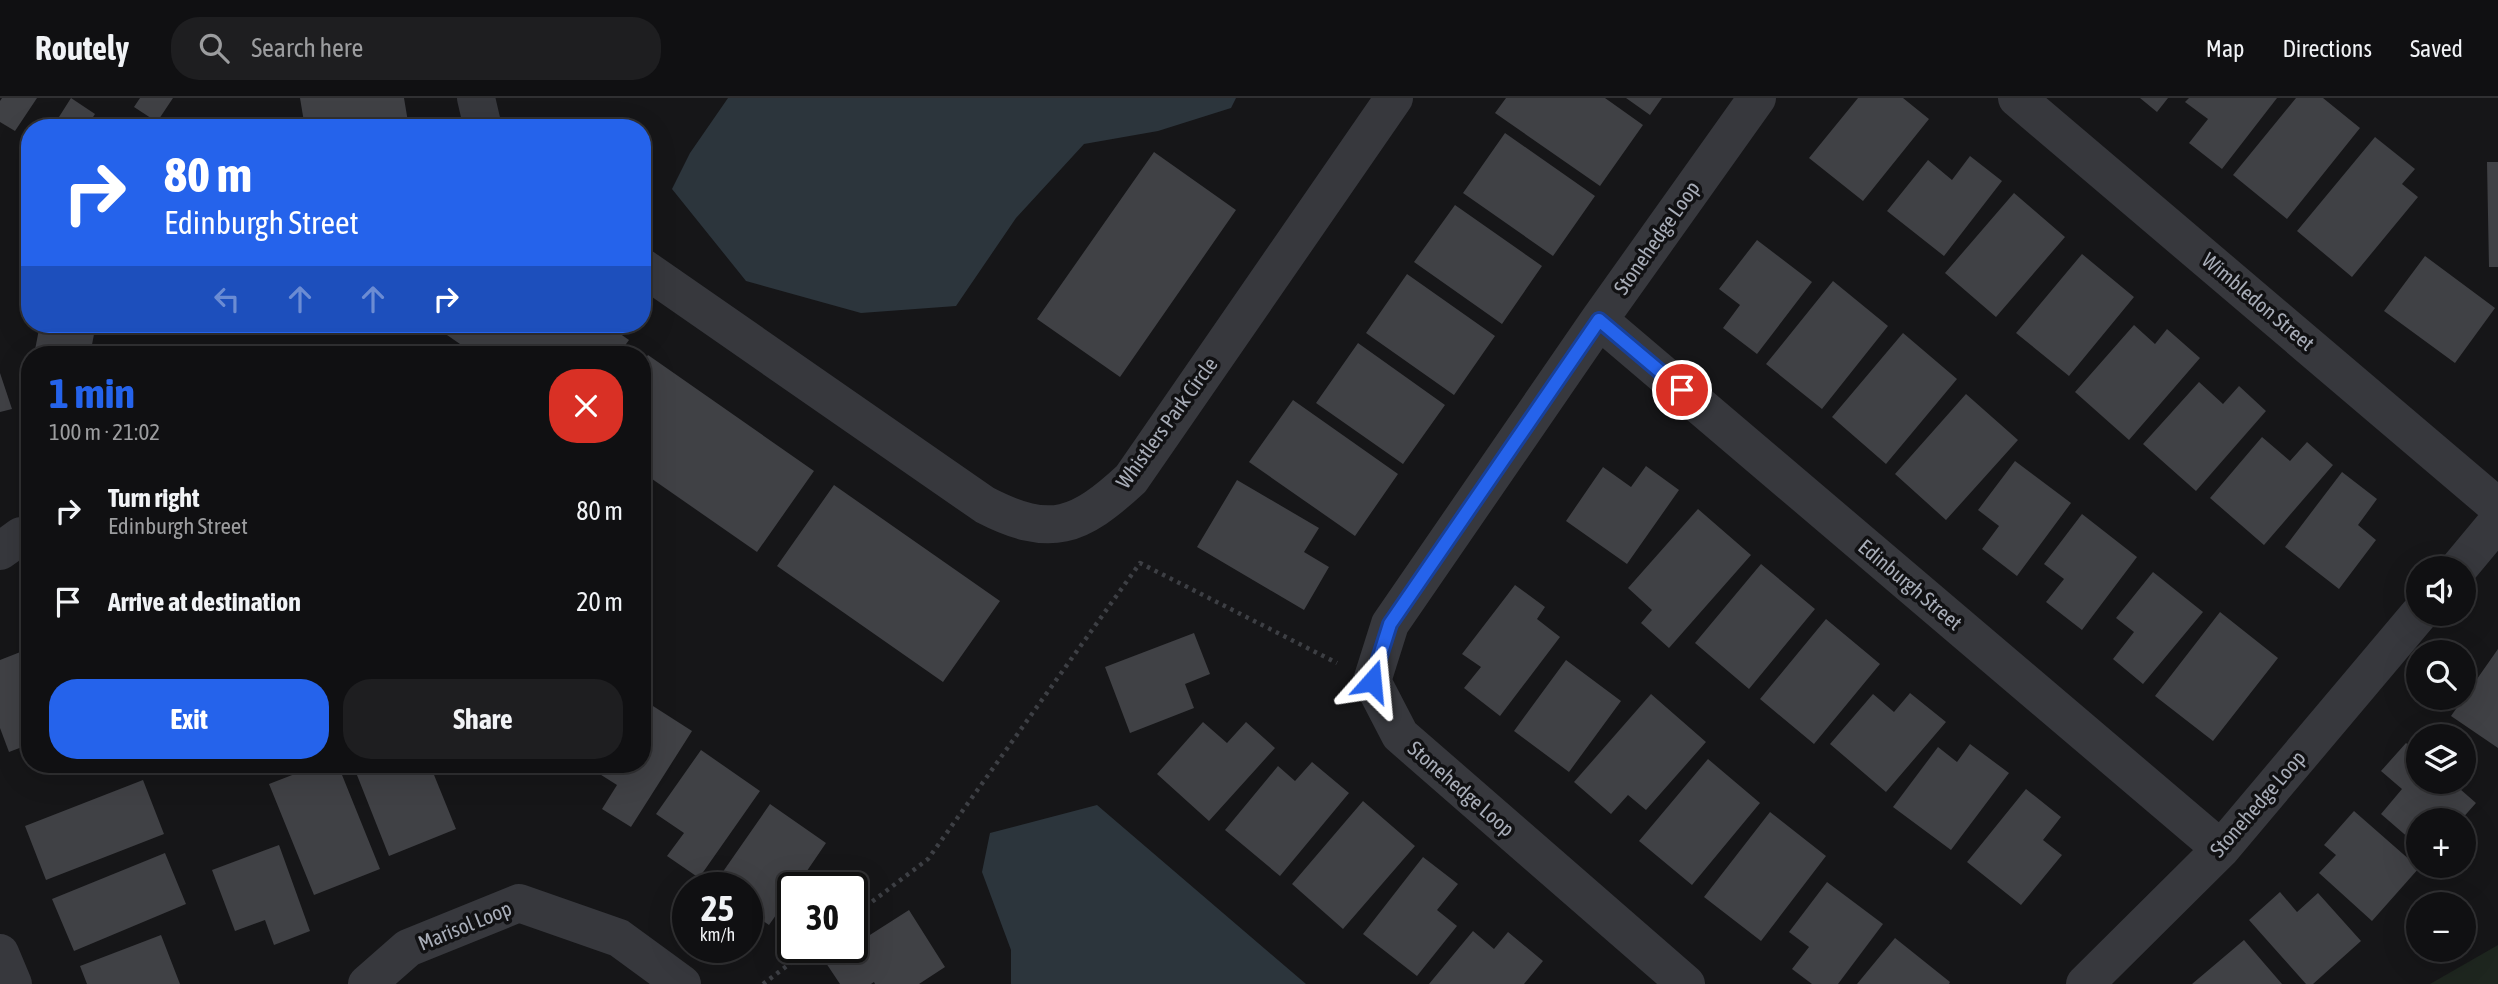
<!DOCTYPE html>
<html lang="en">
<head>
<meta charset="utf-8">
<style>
	:root { --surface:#101012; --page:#1e1e20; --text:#f1f3f6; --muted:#9c9d9f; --line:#303032; --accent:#2563eb }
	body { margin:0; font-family:"Asap Condensed",sans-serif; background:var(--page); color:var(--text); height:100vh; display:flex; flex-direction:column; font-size:26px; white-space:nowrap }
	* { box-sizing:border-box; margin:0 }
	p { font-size:23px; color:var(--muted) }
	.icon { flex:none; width:38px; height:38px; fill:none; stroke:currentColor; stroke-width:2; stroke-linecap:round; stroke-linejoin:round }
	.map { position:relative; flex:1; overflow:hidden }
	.sheet { position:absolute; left:21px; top:248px; width:630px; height:427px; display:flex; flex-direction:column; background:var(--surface); border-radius:28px; box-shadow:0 7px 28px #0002,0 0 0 2px var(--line) }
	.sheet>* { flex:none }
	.hud { position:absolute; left:21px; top:21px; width:630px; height:214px; border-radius:28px; box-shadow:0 7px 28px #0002,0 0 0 2px var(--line); background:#2563eb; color:#fff; overflow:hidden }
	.fabs { position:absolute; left:2406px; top:458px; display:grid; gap:14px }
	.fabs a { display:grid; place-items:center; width:70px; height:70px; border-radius:50%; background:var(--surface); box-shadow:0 7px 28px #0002,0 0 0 2px var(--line); font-size:35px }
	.speed { position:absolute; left:672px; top:774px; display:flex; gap:14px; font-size:35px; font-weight:700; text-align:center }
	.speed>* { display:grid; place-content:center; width:91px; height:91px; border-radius:50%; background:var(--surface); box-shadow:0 7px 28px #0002,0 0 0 2px var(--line); line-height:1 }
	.speed small { font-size:18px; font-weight:400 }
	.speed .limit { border:4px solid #111; border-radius:10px; background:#fff; color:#111 }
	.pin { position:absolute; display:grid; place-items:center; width:60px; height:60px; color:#fff; margin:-30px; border:4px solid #fff; border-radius:50%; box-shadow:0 2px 7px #0007 }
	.me { position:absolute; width:77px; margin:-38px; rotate:18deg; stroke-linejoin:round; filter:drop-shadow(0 0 5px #0008) }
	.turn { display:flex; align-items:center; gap:24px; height:147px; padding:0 28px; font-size:32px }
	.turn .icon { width:91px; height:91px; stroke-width:2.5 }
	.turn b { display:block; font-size:49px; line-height:60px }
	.lanes { display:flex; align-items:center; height:66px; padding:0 28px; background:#0003; justify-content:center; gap:35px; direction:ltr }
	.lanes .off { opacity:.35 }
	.round { display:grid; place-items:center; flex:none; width:74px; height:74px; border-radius:28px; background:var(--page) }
	.head { display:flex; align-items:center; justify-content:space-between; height:119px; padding:0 28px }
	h1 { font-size:42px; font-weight:700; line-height:52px; color:var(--accent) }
	.action { display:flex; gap:14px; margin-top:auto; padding:14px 28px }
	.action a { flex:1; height:80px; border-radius:28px; background:var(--accent); color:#fff; font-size:28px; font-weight:700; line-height:80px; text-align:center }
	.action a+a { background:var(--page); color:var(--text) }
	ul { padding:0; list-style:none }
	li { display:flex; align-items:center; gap:21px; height:91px; padding:0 28px }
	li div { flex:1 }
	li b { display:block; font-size:26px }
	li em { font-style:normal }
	header { display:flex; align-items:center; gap:42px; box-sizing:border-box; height:98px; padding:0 35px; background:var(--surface); border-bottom:2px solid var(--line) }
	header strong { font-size:33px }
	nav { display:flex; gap:38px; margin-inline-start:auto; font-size:24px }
	.search { width:490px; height:63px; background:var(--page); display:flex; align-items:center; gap:18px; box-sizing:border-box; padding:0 24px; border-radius:28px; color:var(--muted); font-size:26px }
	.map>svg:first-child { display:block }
</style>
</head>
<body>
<header>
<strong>Routely</strong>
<div class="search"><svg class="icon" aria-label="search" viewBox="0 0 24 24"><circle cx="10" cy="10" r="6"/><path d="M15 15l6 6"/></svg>Search here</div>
<nav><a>Map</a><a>Directions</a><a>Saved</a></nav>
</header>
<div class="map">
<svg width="2498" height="886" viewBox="0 0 2498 886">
	<rect width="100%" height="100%" fill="#161618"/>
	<path fill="#1e261f" d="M2498,847v39h-68z"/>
	<path fill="#2c353c" d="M728,0h508l-5,10 -73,23 -74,13 -68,74 -60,88 -95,7 -115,-32 -74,-92 18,-36z
		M1097,707l209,179h-295v-34l-29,-78 8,-39z"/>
	<path fill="#404145" d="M2,0h35l-22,33 -15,-9v-21z
		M71,0l24,16 -9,14h-34z
		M140,0h33l-16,24 -23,-15z
		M300,0h104l5,30h-104z
		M1506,0h99l38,27 -43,61 -105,-73z
		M1626,0h36l-12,17z
		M1858,0h45l26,21 -66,82 -54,-43z
		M2140,0h28l-11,14z
		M2189,0h88l-55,71 -33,-26 19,-24 -23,-17z
		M2296,0h27l37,30 -73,91 -54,-44z
		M1505,35l90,63 -42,60 -90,-63z
		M2375,39l40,32 -13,15 16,13 -66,80 -55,-46z
		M1154,54l82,58 -116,167 -83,-58z
		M1970,58l32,25 -58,75 -57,-45 41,-51 24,20z
		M2487,64h11v105h-9z
		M2014,95l51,44 -69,80 -51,-44z
		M1455,107l87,61 -40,58 -88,-62z
		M1757,142l55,42 -55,72 -34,-26 17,-23 -21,-16z
		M2082,156l52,43 -65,79 -53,-43z
		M2425,158l70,52 -40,55 -71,-52z
		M1407,176l88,62 -41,59 -88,-62z
		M1833,183l55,45 -66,83 -56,-45z
		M40,226h56l-6,31h-56z
		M431,226h175l23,16 -11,15h-142z
		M2134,227l21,19 12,-15 33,29 -71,82 -54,-48z
		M1903,235l54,46 -71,85 -54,-47z
		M1358,245l87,62 -42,59 -87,-61z
		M648,257l166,116 -57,81 -115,-80v-109z
		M0,275l12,36 -12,3z
		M2199,284l24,22 16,-18 27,25 -70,80 -53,-47z
		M1966,296l52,46 -72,80 -51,-46z
		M1293,302l105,74 -43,62 -106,-74z
		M2262,339l28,24 17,-19 26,23 -69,80 -54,-47z
		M2015,363l56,42 -54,73 -35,-27 17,-23 -21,-16z
		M1646,368l33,24 -52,74 -61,-43 37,-54 28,20z
		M2342,374l35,27 -19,26 18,15 -37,49 -54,-42z
		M1237,382l82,48 -15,24 25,15 -25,43 -107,-63z
		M834,387l166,116 -57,81 -166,-116z
		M1698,411l53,46 -82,93 -28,-25 11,-13 -24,-22z
		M2082,416l55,43 -55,73 -36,-28 18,-23 -20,-15z
		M1761,466l54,45 -66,80 -54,-46z
		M2153,474l50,40 -60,72 -30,-25 21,-27 -18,-14z
		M1515,487l30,22 -8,12 23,18 -60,79 -36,-28 17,-21 -19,-13z
		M2220,514l58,46 -65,83 -58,-45z
		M1826,521l54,45 -66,80 -54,-45z
		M1194,535l16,41 -25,10 9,24 -64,25 -25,-66z
		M28,551l2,95 -21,8 -9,-24v-68z
		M2498,551v99l-47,-32z
		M1566,562l55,41 -52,71 -55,-41z
		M1910,595l36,29 -60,70 -56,-48 43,-50 21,18z
		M1651,596l55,48 -60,68 -18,-15 -17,19 -37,-32z
		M642,601l50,32 -61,96 -29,-18 15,-24 -30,-19 55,-1z
		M1203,624l24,21 19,-21 29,26 -66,73 -52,-47z
		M2406,645l12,10v29h34l24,21 -16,18h-42v25l-37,-32 21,-25 -21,-18z
		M1970,646l39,29 -58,77 -58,-43 45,-60 19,15z
		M701,652l59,41 -61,87 -32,-22 17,-23 -28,-19z
		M1708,661l52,44 -68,82 -53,-44z
		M1312,664l37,31 -69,83 -55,-46 53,-64 17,15z
		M318,667h20l42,104 -66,26 -45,-111z
		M353,667h77l26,64 -67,27z
		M143,682l21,54 -118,46 -21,-54z
		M2026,691l35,28 -18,23 19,15 -41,50 -54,-43z
		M1363,703l52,45 -72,83 -51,-45z
		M770,706l56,39 -30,44h-3v4l-24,34 -22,-15v-23l-34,-1z
		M2354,713l65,57 -47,53 -53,-48 17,-18 -12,-10z
		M1770,714l56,44 -65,85 -57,-44z
		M279,747l31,86 -36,14 -9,-25 -30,11 -23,-61z
		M165,755l21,51 -112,47 -22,-52z
		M1423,759l35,27 -21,26 20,16 -40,50 -54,-42z
		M1827,784l56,42 -45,60h-26l-20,-15 17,-22 -20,-15z
		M2280,794l17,20 21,-19 43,48 -48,43h-7l-57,-64z
		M909,812l36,57 -26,17h-44l-1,-2 -3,2h-31l-14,-21z
		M1473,833l21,18 14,-17 35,29 -19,23h-95z
		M161,837l19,49h-93l-7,-18z
		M1895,840l55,44 -1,2h-92z
		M2244,842l38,44h-90z"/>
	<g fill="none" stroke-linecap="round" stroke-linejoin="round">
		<path stroke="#3d3f44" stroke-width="4.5" stroke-dasharray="3.5 5" stroke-linecap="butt" d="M852,819l76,-58 212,-296 197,100
			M763,886l49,-37"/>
		<path stroke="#37383d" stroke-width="38" d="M476,0l7,30
			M2017,0l481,409
			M642,169l343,238c66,34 94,22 146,-26l263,-381
			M1599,222l622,529
			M0,453l21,-15
			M2458,471l40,-48
			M0,855l13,31
			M367,886l41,-36 111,-45 100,35 63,46
			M1686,886l-286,-249 -28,-54 18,-57 209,-304 158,-222
			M2085,886l136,-135 198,-235"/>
	</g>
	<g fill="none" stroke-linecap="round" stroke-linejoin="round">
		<defs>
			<path id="route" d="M1372,583l18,-57 209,-304 83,70"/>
		</defs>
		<use href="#route" stroke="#184099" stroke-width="18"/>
		<use href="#route" stroke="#2563eb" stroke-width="12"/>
	</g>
	<g text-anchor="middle" stroke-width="7" stroke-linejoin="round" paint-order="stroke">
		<g font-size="21" fill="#a8adb8" stroke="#111113">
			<text transform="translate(1657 140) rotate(-55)" y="7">Stonehedge Loop</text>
			<text transform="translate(2258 204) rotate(40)" y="7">Wimbledon Street</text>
			<text transform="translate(1167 325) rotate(-54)" y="7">Whistlers Park Circle</text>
			<text transform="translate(1910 487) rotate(40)" y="7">Edinburgh Street</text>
			<text transform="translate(1461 691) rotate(41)" y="7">Stonehedge Loop</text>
			<text transform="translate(2258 706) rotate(-49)" y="7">Stonehedge Loop</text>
			<text transform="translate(465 828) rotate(-22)" y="7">Marisol Loop</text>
		</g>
	</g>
</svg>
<div class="fabs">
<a><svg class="icon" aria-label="sound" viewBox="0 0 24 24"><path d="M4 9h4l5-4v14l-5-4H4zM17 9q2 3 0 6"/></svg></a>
<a><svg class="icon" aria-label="search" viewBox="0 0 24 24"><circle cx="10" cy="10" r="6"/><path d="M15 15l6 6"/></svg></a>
<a><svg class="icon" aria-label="layers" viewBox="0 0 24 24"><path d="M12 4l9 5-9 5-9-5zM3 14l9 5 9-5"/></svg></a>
<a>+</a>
<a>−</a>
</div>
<div class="speed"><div>25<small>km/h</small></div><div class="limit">30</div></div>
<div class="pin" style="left:1682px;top:292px;background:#d93025"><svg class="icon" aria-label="arrive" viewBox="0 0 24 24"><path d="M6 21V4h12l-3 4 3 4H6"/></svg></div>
<svg class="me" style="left:1372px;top:583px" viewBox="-20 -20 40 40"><path d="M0-17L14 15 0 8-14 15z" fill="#2563eb" stroke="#fff" stroke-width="4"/></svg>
<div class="hud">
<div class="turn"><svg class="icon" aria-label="right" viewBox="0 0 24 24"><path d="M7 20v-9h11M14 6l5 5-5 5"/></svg><div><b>80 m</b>Edinburgh Street</div></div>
<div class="lanes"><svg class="icon off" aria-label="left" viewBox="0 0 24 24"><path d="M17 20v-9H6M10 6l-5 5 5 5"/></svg><svg class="icon off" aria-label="ahead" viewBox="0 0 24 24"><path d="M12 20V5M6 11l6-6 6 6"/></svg><svg class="icon off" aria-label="ahead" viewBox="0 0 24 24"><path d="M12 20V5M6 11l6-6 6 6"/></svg><svg class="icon" aria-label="right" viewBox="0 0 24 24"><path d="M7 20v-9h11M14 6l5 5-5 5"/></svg></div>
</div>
<section class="sheet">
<div class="head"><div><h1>1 min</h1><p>100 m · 21:02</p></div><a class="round" style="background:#d93025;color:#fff"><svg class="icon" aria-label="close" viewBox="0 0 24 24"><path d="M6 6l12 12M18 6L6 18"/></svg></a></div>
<ul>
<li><svg class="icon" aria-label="right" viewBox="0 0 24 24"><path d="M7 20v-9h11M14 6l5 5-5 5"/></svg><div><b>Turn right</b><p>Edinburgh Street</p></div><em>80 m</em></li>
<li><svg class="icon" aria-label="arrive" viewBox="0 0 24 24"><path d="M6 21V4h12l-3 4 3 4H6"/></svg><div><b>Arrive at destination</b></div><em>20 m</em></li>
</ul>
<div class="action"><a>Exit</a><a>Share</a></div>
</section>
</div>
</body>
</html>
